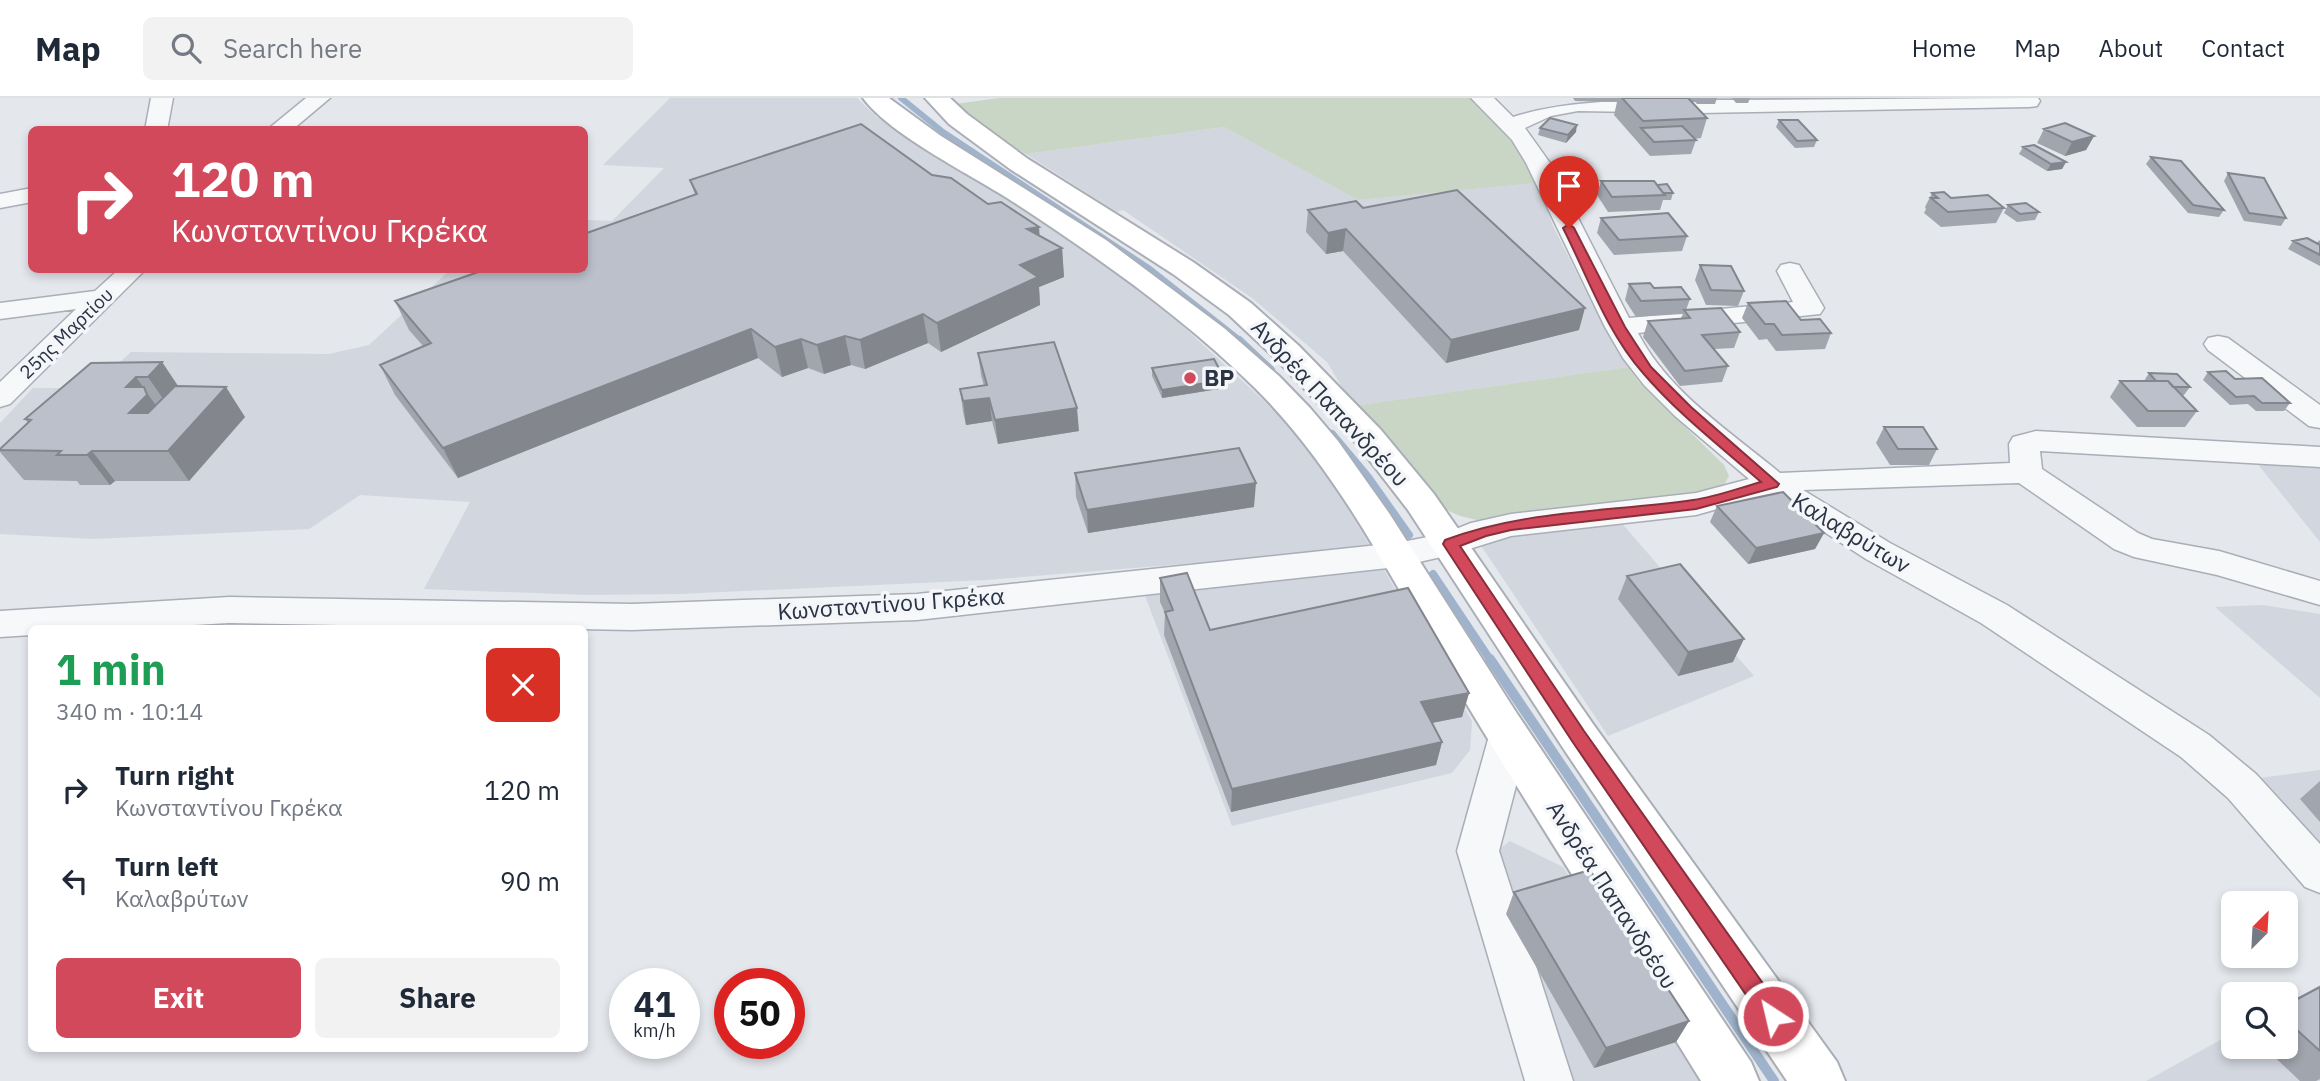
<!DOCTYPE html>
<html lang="en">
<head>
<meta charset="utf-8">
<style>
	:root { --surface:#fff; --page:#f2f2f3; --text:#1f2937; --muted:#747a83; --line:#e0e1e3; --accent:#d1495b }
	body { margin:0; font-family:"IBM Plex Sans",sans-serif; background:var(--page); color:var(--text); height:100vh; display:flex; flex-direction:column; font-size:26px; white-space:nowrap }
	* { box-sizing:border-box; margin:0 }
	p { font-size:23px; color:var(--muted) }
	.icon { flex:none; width:38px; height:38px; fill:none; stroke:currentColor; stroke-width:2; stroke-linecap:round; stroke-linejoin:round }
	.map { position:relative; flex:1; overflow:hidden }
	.details { position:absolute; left:28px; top:527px; width:560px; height:427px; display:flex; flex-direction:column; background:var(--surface); border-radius:10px; box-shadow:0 4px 10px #0003 }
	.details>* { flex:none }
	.guide { position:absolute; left:28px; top:28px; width:560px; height:147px; border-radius:10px; box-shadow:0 4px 10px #0003; background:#d1495b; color:#fff; overflow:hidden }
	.needle { width:46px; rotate:24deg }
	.fabs { position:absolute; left:2221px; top:793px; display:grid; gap:14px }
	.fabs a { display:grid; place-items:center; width:77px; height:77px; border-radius:10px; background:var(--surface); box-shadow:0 4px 10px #0003; font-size:35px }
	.speed { position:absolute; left:609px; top:870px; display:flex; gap:14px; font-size:35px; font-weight:700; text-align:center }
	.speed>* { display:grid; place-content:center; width:91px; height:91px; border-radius:50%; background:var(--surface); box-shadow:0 4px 10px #0003; line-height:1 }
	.speed small { font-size:18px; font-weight:400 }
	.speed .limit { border:10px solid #d22; background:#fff; color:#111 }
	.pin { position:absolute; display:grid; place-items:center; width:60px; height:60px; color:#fff; margin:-72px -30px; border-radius:50% 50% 50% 0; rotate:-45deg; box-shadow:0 0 7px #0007 }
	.pin .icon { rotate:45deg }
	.me { position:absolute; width:77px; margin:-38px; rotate:325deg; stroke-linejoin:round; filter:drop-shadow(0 0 5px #0008) }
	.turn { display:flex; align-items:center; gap:24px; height:147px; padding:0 28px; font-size:32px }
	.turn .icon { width:91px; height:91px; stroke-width:2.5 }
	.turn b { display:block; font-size:49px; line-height:60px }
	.round { display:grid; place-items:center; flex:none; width:74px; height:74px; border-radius:10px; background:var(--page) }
	.summary { display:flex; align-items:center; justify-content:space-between; height:119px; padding:0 28px }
	h1 { font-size:42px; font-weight:700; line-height:52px; color:#1e9e55 }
	.cta { display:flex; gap:14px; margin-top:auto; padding:14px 28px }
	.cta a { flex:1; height:80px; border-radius:10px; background:var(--accent); color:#fff; font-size:28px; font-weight:700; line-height:80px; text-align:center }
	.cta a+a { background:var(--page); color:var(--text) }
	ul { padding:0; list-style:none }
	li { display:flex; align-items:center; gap:21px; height:91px; padding:0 28px }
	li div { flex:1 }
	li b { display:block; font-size:26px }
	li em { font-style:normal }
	header { display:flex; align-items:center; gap:42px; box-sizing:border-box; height:98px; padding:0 35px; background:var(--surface); border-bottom:2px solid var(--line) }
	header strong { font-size:33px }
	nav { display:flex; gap:38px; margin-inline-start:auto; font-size:24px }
	.search { width:490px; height:63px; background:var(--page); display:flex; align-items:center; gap:18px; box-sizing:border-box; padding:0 24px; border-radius:10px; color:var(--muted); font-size:26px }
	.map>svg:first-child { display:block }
</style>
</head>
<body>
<header>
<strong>Map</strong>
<div class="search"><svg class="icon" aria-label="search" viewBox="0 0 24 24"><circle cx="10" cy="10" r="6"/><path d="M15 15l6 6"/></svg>Search here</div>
<nav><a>Home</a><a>Map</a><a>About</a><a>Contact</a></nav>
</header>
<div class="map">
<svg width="2320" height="983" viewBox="0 0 2320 983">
	<rect width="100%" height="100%" fill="#e4e7ec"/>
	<path fill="#d2d6de" d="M670,0h187l20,19 132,81 123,85 32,26 124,114 44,60 40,66 -386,31 -307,14 -91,1 -164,-6 46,-87 -110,-7 -51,34 -216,10 -93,-5v-111l33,-35h58l40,-36 198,2 40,-9 81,-75h134l1,-50 27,1 52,-53 -61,-3z
		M1224,29l134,73 178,-17 17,43 50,99 25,42 -275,39 -26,-44 -75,-64 -129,-88 -6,2 -91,-58z
		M2256,364l64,5v75z
		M1620,423l134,155 -146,60 -130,-195z
		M1384,472l88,151 -2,29 -18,23 -220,53 -88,-233z
		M2263,507l57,9v84l-105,-91z
		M2320,672v81l-69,-72z
		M1510,743l53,26 137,214h-140l-63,-230z
		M2320,887v96h-174l87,-48v13h53v-42z"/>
	<path fill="#c9d6c5" d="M999,0h471l43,45 23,40 -178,17 -134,-73 -198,27 -21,-12 -50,-38z
		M1628,269l12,16 84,82 5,11 -5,9 -11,8 -227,28c-18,-2 -31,-5 -46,-16l-87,-99z"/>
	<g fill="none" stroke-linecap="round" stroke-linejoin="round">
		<path stroke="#9fb4cc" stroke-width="6" d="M901,0l42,34 207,137 91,72"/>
		<path stroke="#9fb4cc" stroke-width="8" d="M1239,242l32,30
			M1332,336l36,43 41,58
			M1433,476l58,87"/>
		<path stroke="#9fb4cc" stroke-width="10" d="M1490,561l284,422"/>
		<defs>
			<path id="street" d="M151,0h22l-6,32h-22z
				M306,0h24l-38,32h-25z
				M1471,0h23l19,19c60,-19 125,-16 189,-17 112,0 224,-2 336,-2l2,3 -3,5 -8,1 -329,6 -122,-2 -27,5 -26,12 25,35 79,155 164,-16 -16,-31 4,-6 9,-2 9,2 25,43 -4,6 -182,19c30,59 93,99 142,140l230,-10 -1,-19 4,-7 23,-6 284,16v20l-280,-16 2,18 96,64 14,6 67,12 101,30v24l-103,-30 -83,-18 -20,-8 -95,-66 -216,7 87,53 117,62 202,130 47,39 64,70v49l-15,-6 -77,-89 -47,-41 -200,-134 -115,-64 -99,-64 -71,20 -185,21 -61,19 -53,12 -480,53 -285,10 -403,-7 -88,5h-109v7l-32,2v-26l229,-14 403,7 285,-10 480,-51 46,-9 28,-11 40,-9 185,-21 53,-14 -74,-63 -31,-31 -21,-27 -18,-31 -79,-164 -14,-23z
				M32,90v14l-32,6v-14z
				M118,172h27l-135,134 -10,3v-25l76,-73 -76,10v-16l95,-12z
				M2218,238l10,2 92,67v23l-11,-2 -101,-76 -4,-6 4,-6z
				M1509,623l14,4 6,11 -30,115 74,230h-48l-68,-230 32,-115 6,-11z"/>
			<path id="secondary" d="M863,0h26l52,38 165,104 118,88 55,48 31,32 28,33 51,72 127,199 235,350 8,19h-58c-82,-133 -167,-264 -247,-398 -62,-101 -114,-211 -199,-295 -72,-71 -156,-130 -240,-185 -41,-27 -124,-67 -152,-105z
				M925,0h25l17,16 61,45 165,103 58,41 48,43 82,84 53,64 159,230 244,338 8,19h-58l-224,-333 -155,-238 -51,-66 -80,-84 -48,-45 -56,-41 -163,-105 -61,-45z"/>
		</defs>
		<use href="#street" stroke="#a9aeb7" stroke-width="3"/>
		<use href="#secondary" stroke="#a9aeb7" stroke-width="4"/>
		<use href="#street" fill="#f7f8fa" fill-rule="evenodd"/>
		<use href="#secondary" fill="#fff" fill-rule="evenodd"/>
	</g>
	<path fill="#a1a5ae" d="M1573,0h144l-2,6h-18l-2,-2h-3l15,16 -6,20 -6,1 1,1 -5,14 -41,2 -36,-41 3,-13 -42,-1z
		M1732,0h18l-2,5h-12z
		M1779,22l38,20 -3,7 -19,1 -19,-21z
		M1540,30l36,4 -10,11 -28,-8z
		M2044,31l50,7 -8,14 -21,6 -28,-13z
		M2023,49l43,15 -4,7 -15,2 -28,-17z
		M2151,59l73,53 -5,7 -31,-4 -42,-49z
		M2228,75l58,45 -5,8 -37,-5 -20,-40z
		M932,77l56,29 51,32 23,12 2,29 -25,10 1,18 -99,47 -13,-9 -63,26 -14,-4 -27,9 -16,-6 -26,9 -24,-19 -300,120 -63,-83 -15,-30 43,-19 -14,-16 -14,-29 300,-106 -5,-15z
		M1601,83l56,4 16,8 -2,7h-8l-3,10 -52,2 -11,-17z
		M1932,95l19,5 53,10 -8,15 -55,4 -17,-14 2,-4 -1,-2z
		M2008,107l31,7 -4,8 -18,2 -13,-9z
		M1363,110l216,122 -133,33 -103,-112 -17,3 -20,-22 2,-22z
		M1601,120l86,18 -5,15 -68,4 -17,-22z
		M2320,142v26l-32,-17 5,-8 23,2z
		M1700,167l44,26 -6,15 -32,-1 -11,-25z
		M1629,186l25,4 36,11 -4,11 54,22 -6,16 -20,1 14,17 -6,16 -42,4 -37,-49 5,-16 33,-3 2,-4 -47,3 -11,-17z
		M1748,205l53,17 30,13 -6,16 -49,2 -9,-12 -8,1 -17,-22z
		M978,255l101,78 -81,13 -6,-23 -26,4 -3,-13 -3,-23 24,-3 -3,-11z
		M162,264l16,24 67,31 -56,64h-74l-5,4h-30l-3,-4 -53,-1 -24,-28v-3l28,-26 -3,-4z
		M1152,270l73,12v8l-63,10 -10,-22z
		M2208,274l27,7 55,24 -6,8h-28l-8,-7 -18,1 -27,-25z
		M2149,275l41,14 -6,8h-3l16,16 -12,16h-48l-27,-30 10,-16h24z
		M1884,329l53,22 -8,16h-39l-14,-22z
		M1075,375l179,34 -166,26 -12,-36z
		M1717,408l107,27 -9,16 -67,15 -38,-42z
		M1627,478l106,86 -55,14 -60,-77z
		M1160,480l50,52 259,63 -7,24 -30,6 10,19 -6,23 -205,47 -67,-177 1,-22 -5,-11z
		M2320,683v41l-20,-23z
		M1514,794l175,129 -13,21 -82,26 -88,-154z
		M2320,889v92l-4,2h-16l-37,-35h23v-41z"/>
	<path fill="#83868d" d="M1577,27l-1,7 -10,11 2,-8z
		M2094,38l-8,14 -21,6 7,-14z
		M2066,64l-4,7 -15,2 4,-7z
		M1039,129l2,28 -14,-26z
		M1346,131l-3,22 -17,3 2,-21z
		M1062,150l2,29 -25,10 1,18 -99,47 -4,-29 83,-58z
		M1585,210l-6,22 -133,33 5,-23z
		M923,216l5,29 -63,26 -5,-29z
		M751,231l7,29 -300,120 -15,-30z
		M845,238l6,29 -27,9 -7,-29z
		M801,241l7,29 -26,9 -7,-30z
		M162,264l20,30 -14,14 -20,-29z
		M136,279l28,40 -35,-4 -3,-26z
		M1225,282v8l-63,10v-8z
		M226,289l19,30 -56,64 -21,-30z
		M989,300l3,23 -26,4 -3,-24z
		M1077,310l2,23 -81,13 -3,-24z
		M92,353l23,30 -5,4 -23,-30z
		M1256,385l-2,24 -166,26 -1,-23z
		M1824,435l-9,16 -67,15 8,-16z
		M1744,541l-11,23 -55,14 10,-24z
		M1469,595l-7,24 -46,9 5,-24z
		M1442,644l-6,23 -205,47 1,-23z
		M1689,923l-13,21 -82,26 12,-20z"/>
	<path fill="#bbc0ca" stroke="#83868d" stroke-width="2" d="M1622,0h66l19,20 -64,3z
		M1550,20l27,7 -9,10 -28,-7z
		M1779,22h19l19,20 -20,1z
		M2065,25l29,13 -22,6 -28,-13z
		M861,26l71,51 19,3 37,26 13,-2 38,25 -12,2 35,19 -42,17 18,12 -101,46 -14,-9 -63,26 -15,-4 -28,9 -16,-6 -26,8 -24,-18 -308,119 -63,-83 51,-22 -36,-42 89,-31h100v-36l113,-40 -7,-14z
		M1682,28l14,14 -42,2 -13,-14z
		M2034,47l32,17 -15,2 -28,-17z
		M2151,59l30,4 43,49 -31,-5z
		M2228,75l36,5 22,40 -37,-5z
		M1601,83h53l11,14 -53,2z
		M1667,86l6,9h-10l-6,-8z
		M1457,92l128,118 -134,32 -105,-111 -18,4 -20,-23 48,-9 7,7z
		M1944,94l7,6 37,-3 16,13 -56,4 -17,-14h7l-6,-5z
		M2026,105l13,9 -19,2 -12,-9z
		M1668,115l19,23 -68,4 -18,-22z
		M2307,140l13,7v10l-27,-14z
		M1700,167l31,1 13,25 -33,-1z
		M1650,185l4,5 27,-1 9,12 -49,2 -12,-17z
		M1786,203l15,19 19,-1 11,14 -49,2 -8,-11h-9l-17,-21z
		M1721,210l19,24 -38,3 26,31 -43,5 -37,-50 42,-3 -6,-8z
		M1054,244l23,66 -82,12 -6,-22 -26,3 -3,-12 27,-4 -9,-32z
		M1214,261l11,21 -63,10 -10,-22z
		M162,264l-14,15h-12l-10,10h18l3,8 -18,18h19l27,-27 51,1 -58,64h-76l-5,4h-30l4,-4 -61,-1v-1l31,-29 -6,-1 66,-56z
		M2226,273l9,8 27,-1 28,25h-28l-8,-7 -18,1 -28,-25z
		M2149,275l28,1 13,13h-17l-5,-6h-12z
		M2120,283h48l29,30h-49z
		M1884,329h39l14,22h-39z
		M1239,350l17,35 -169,27 -12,-37z
		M1783,394l41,41 -68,15 -39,-42z
		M1680,466l64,75 -56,13 -61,-76z
		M1187,475l23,57 198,-42 61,105 -48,9 21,40 -210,47 -67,-177 8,-2 -13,-32z
		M1590,772l99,151 -83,27 -92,-156z
		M2320,889v64l-34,-31v-15z"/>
	<path fill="#d1495b" stroke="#882f3b" stroke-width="2" d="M1569,126l5,4 51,99 26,40 40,40 88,77 -2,3 -81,22 -185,21 -25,6 -26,10 124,185 197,278 3,7 -3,8 -8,3 -7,-3 -194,-283 -129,-197 2,-4c79,-30 165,-28 248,-40 23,-3 46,-12 68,-18 -40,-35 -83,-68 -118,-109 -36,-40 -56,-98 -80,-145z"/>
	<circle fill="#d1495b" stroke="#f4f6f9" stroke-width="2.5" cx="1190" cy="280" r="7"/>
	<g text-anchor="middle" stroke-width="7" stroke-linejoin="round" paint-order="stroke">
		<g font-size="19" fill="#2b3445" stroke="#f4f6f9">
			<text transform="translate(66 235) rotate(-44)" y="7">25ης Μαρτίου</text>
		</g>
		<g font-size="23" font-weight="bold" fill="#2b3445" stroke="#f4f6f9" text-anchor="start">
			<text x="1204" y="288">BP</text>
		</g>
		<g font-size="23" fill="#2b3445" stroke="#f4f6f9">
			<text transform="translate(1330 305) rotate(47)" y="8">Ανδρέα Παπανδρέου</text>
			<text transform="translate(1851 435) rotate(31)" y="8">Καλαβρύτων</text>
			<text transform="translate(891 506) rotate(-4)" y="8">Κωνσταντίνου Γκρέκα</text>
			<text transform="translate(1612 797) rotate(57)" y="8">Ανδρέα Παπανδρέου</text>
		</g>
	</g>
</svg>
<div class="fabs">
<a><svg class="needle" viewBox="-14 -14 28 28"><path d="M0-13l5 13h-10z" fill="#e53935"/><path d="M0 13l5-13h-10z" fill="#747a83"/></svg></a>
<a><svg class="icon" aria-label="search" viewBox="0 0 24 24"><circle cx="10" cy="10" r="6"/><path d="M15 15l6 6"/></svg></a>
</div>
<div class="speed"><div>41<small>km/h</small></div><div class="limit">50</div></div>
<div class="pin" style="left:1569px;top:130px;background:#d93025"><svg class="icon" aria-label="arrive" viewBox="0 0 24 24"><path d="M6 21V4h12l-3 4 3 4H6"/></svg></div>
<svg class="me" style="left:1773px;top:918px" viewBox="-20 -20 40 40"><circle r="17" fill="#d1495b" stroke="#fff" stroke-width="3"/><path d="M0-11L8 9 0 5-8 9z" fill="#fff"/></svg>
<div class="guide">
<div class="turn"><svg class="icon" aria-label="right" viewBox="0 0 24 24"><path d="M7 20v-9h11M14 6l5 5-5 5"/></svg><div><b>120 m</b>Κωνσταντίνου Γκρέκα</div></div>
</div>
<section class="details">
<div class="summary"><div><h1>1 min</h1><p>340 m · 10:14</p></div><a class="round" style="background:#d93025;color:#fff"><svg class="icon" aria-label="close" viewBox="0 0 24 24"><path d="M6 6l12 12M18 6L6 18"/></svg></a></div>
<ul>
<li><svg class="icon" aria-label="right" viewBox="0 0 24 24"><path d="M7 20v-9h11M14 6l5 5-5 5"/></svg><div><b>Turn right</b><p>Κωνσταντίνου Γκρέκα</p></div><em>120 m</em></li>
<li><svg class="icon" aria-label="left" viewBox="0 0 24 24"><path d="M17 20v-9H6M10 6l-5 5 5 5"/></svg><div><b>Turn left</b><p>Καλαβρύτων</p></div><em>90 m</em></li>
</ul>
<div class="cta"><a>Exit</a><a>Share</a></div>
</section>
</div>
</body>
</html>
